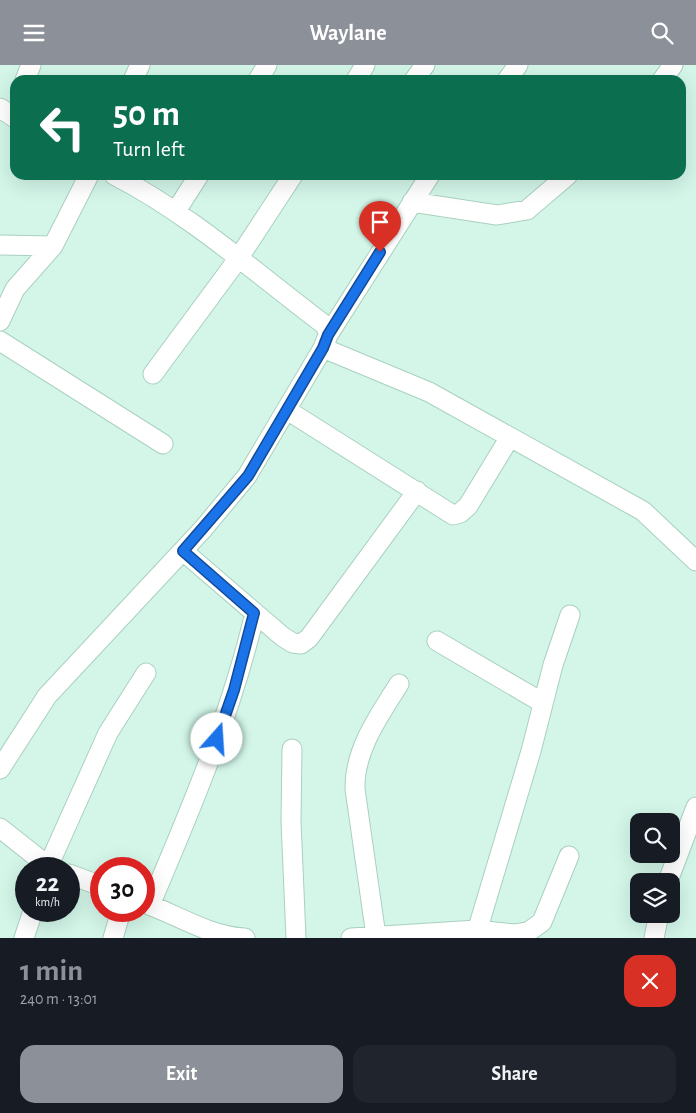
<!DOCTYPE html>
<html lang="en">
<head>
<meta charset="utf-8">
<style>
	:root { --surface:#171b24; --page:#20242c; --text:#f1f3f6; --muted:#9ea1a6; --accent:#8c9099 }
	body { margin:0; font-family:"Alegreya Sans",sans-serif; background:var(--page); color:var(--text); height:100vh; display:flex; flex-direction:column; font-size:19px; white-space:nowrap }
	* { box-sizing:border-box; margin:0 }
	p { font-size:16px; color:var(--muted) }
	.icon { flex:none; width:28px; height:28px; fill:none; stroke:currentColor; stroke-width:2; stroke-linecap:round; stroke-linejoin:round }
	.map { position:relative; height:873px; overflow:hidden }
	.side { display:flex; flex-direction:column; background:var(--surface); flex:1 }
	.side>* { flex:none }
	.banner { position:absolute; left:10px; top:10px; width:676px; height:105px; border-radius:15px; box-shadow:0 5px 20px #0002; background:#0b6e4f; color:#fff; overflow:hidden }
	.buttons { position:absolute; left:630px; top:748px; display:grid; gap:10px }
	.buttons a { display:grid; place-items:center; width:50px; height:50px; border-radius:10px; background:var(--surface); box-shadow:0 5px 20px #0002; font-size:25px }
	.speed { position:absolute; left:15px; top:792px; display:flex; gap:10px; font-size:25px; font-weight:700; text-align:center }
	.speed>* { display:grid; place-content:center; width:65px; height:65px; border-radius:50%; background:var(--surface); box-shadow:0 5px 20px #0002; line-height:1 }
	.speed small { font-size:12px; font-weight:400 }
	.speed .limit { border:8px solid #d22; background:#fff; color:#111 }
	.pin { position:absolute; display:grid; place-items:center; width:42px; height:42px; color:#fff; margin:-51px -21px; border-radius:50% 50% 50% 0; rotate:-45deg; box-shadow:0 0 5px #0007 }
	.pin .icon { rotate:45deg }
	.me { position:absolute; width:55px; margin:-28px; rotate:19deg; stroke-linejoin:round; filter:drop-shadow(0 0 4px #0008) }
	.turn { display:flex; align-items:center; gap:18px; height:105px; padding:0 20px; font-size:22px }
	.turn .icon { width:65px; height:65px; stroke-width:2.5 }
	.turn b { display:block; font-size:35px; line-height:42px }
	.round { display:grid; place-items:center; flex:none; width:52px; height:52px; border-radius:15px; background:var(--page) }
	.headline { display:flex; align-items:center; justify-content:space-between; height:85px; padding:0 20px }
	h1 { font-size:30px; font-weight:700; line-height:38px; color:var(--accent) }
	.primary-button { display:flex; gap:10px; margin-top:auto; padding:10px 20px }
	.primary-button a { flex:1; height:58px; border-radius:15px; background:var(--accent); color:#fff; font-size:20px; font-weight:700; line-height:58px; text-align:center }
	.primary-button a+a { background:var(--page); color:var(--text) }
	header { display:flex; justify-content:space-between; align-items:center; height:65px; padding:0 20px; background:var(--accent); color:#fff; font-size:22px; font-weight:700 }
	.map>svg:first-child { display:block }
</style>
</head>
<body>
<header><svg class="icon" aria-label="menu" viewBox="0 0 24 24"><path d="M4 6h16M4 12h16M4 18h16"/></svg>Waylane<svg class="icon" aria-label="search" viewBox="0 0 24 24"><circle cx="10" cy="10" r="6"/><path d="M15 15l6 6"/></svg></header>
<div class="map">
<svg width="696" height="873" viewBox="0 0 696 873">
	<rect width="100%" height="100%" fill="#e5fef6"/>
	<path fill="#d3f6e9" fill-rule="evenodd" d="M0,0h696v873h-696zM15,15h666v95h-666zM639,756h32v33h-32zM26,804h43v42h-43zM101,804h43v42h-43zM639,816h32v33h-32z"/>
	<g fill="none" stroke-linecap="round" stroke-linejoin="round">
		<defs>
			<path id="minor" d="M25,15l6,-15
				M133,15l7,-15
				M258,15l9,-15
				M356,15l9,-15
				M414,15l11,-15
				M507,15l11,-15
				M662,15l11,-15
				M0,43l15,10
				M412,137l85,13 30,-5 41,-35
				M176,146l23,-36
				M0,180l53,1
				M0,256l15,-32 38,-43 36,-71
				M328,270l102,-160
				M0,276l163,103
				M323,283l106,44 214,119 53,50
				M153,309l85,-115 55,-84
				M287,345l166,105 7,-2 8,-7 42,-69
				M183,486l100,86 10,6 8,1 8,-6 108,-147
				M437,576l106,62
				M292,684l-1,72 5,117
				M0,704l47,-73 156,-167 44,-53 76,-128 5,-13 -2,-9c-69,-52 -136,-112 -212,-151
				M0,763l48,38 7,3
				M47,804l61,-136 38,-60
				M69,809l32,12
				M668,816l28,-74
				M144,838c34,12 64,33 101,35
				M150,840c41,-96 81,-191 105,-292
				M376,871l-21,-147c-1,-39 24,-73 44,-105
				M24,873l9,-27
				M113,873l8,-27
				M351,873l126,-8 38,4 13,-2 14,-10 27,-66
				M475,873l56,-187 22,-86 17,-50
				M654,873l5,-24"/>
		</defs>
		<use href="#minor" stroke="#aad0be" stroke-width="21"/>
		<use href="#minor" stroke="#fff" stroke-width="19"/>
	</g>
	<g fill="none" stroke-linecap="round" stroke-linejoin="round">
		<defs>
			<path id="route" d="M217,674l17,-49 20,-77 -71,-62 65,-75 75,-128 5,-13 52,-83"/>
		</defs>
		<use href="#route" stroke="#114b97" stroke-width="12"/>
		<use href="#route" stroke="#1a73e8" stroke-width="9"/>
	</g>
</svg>
<div class="buttons">
<a><svg class="icon" aria-label="search" viewBox="0 0 24 24"><circle cx="10" cy="10" r="6"/><path d="M15 15l6 6"/></svg></a>
<a><svg class="icon" aria-label="layers" viewBox="0 0 24 24"><path d="M12 4l9 5-9 5-9-5zM3 14l9 5 9-5"/></svg></a>
</div>
<div class="speed"><div>22<small>km/h</small></div><div class="limit">30</div></div>
<div class="pin" style="left:380px;top:187px;background:#d93025"><svg class="icon" aria-label="arrive" viewBox="0 0 24 24"><path d="M6 21V4h12l-3 4 3 4H6"/></svg></div>
<svg class="me" style="left:217px;top:674px" viewBox="-20 -20 40 40"><circle r="19" fill="#fff"/><path d="M0-13L10 11 0 6-10 11z" fill="#1a73e8"/></svg>
<div class="banner">
<div class="turn"><svg class="icon" aria-label="left" viewBox="0 0 24 24"><path d="M17 20v-9H6M10 6l-5 5 5 5"/></svg><div><b>50 m</b>Turn left</div></div>
</div>
</div>
<section class="side">
<div class="headline"><div><h1>1 min</h1><p>240 m · 13:01</p></div><a class="round" style="background:#d93025;color:#fff"><svg class="icon" aria-label="close" viewBox="0 0 24 24"><path d="M6 6l12 12M18 6L6 18"/></svg></a></div>
<div class="primary-button"><a>Exit</a><a>Share</a></div>
</section>
</body>
</html>
